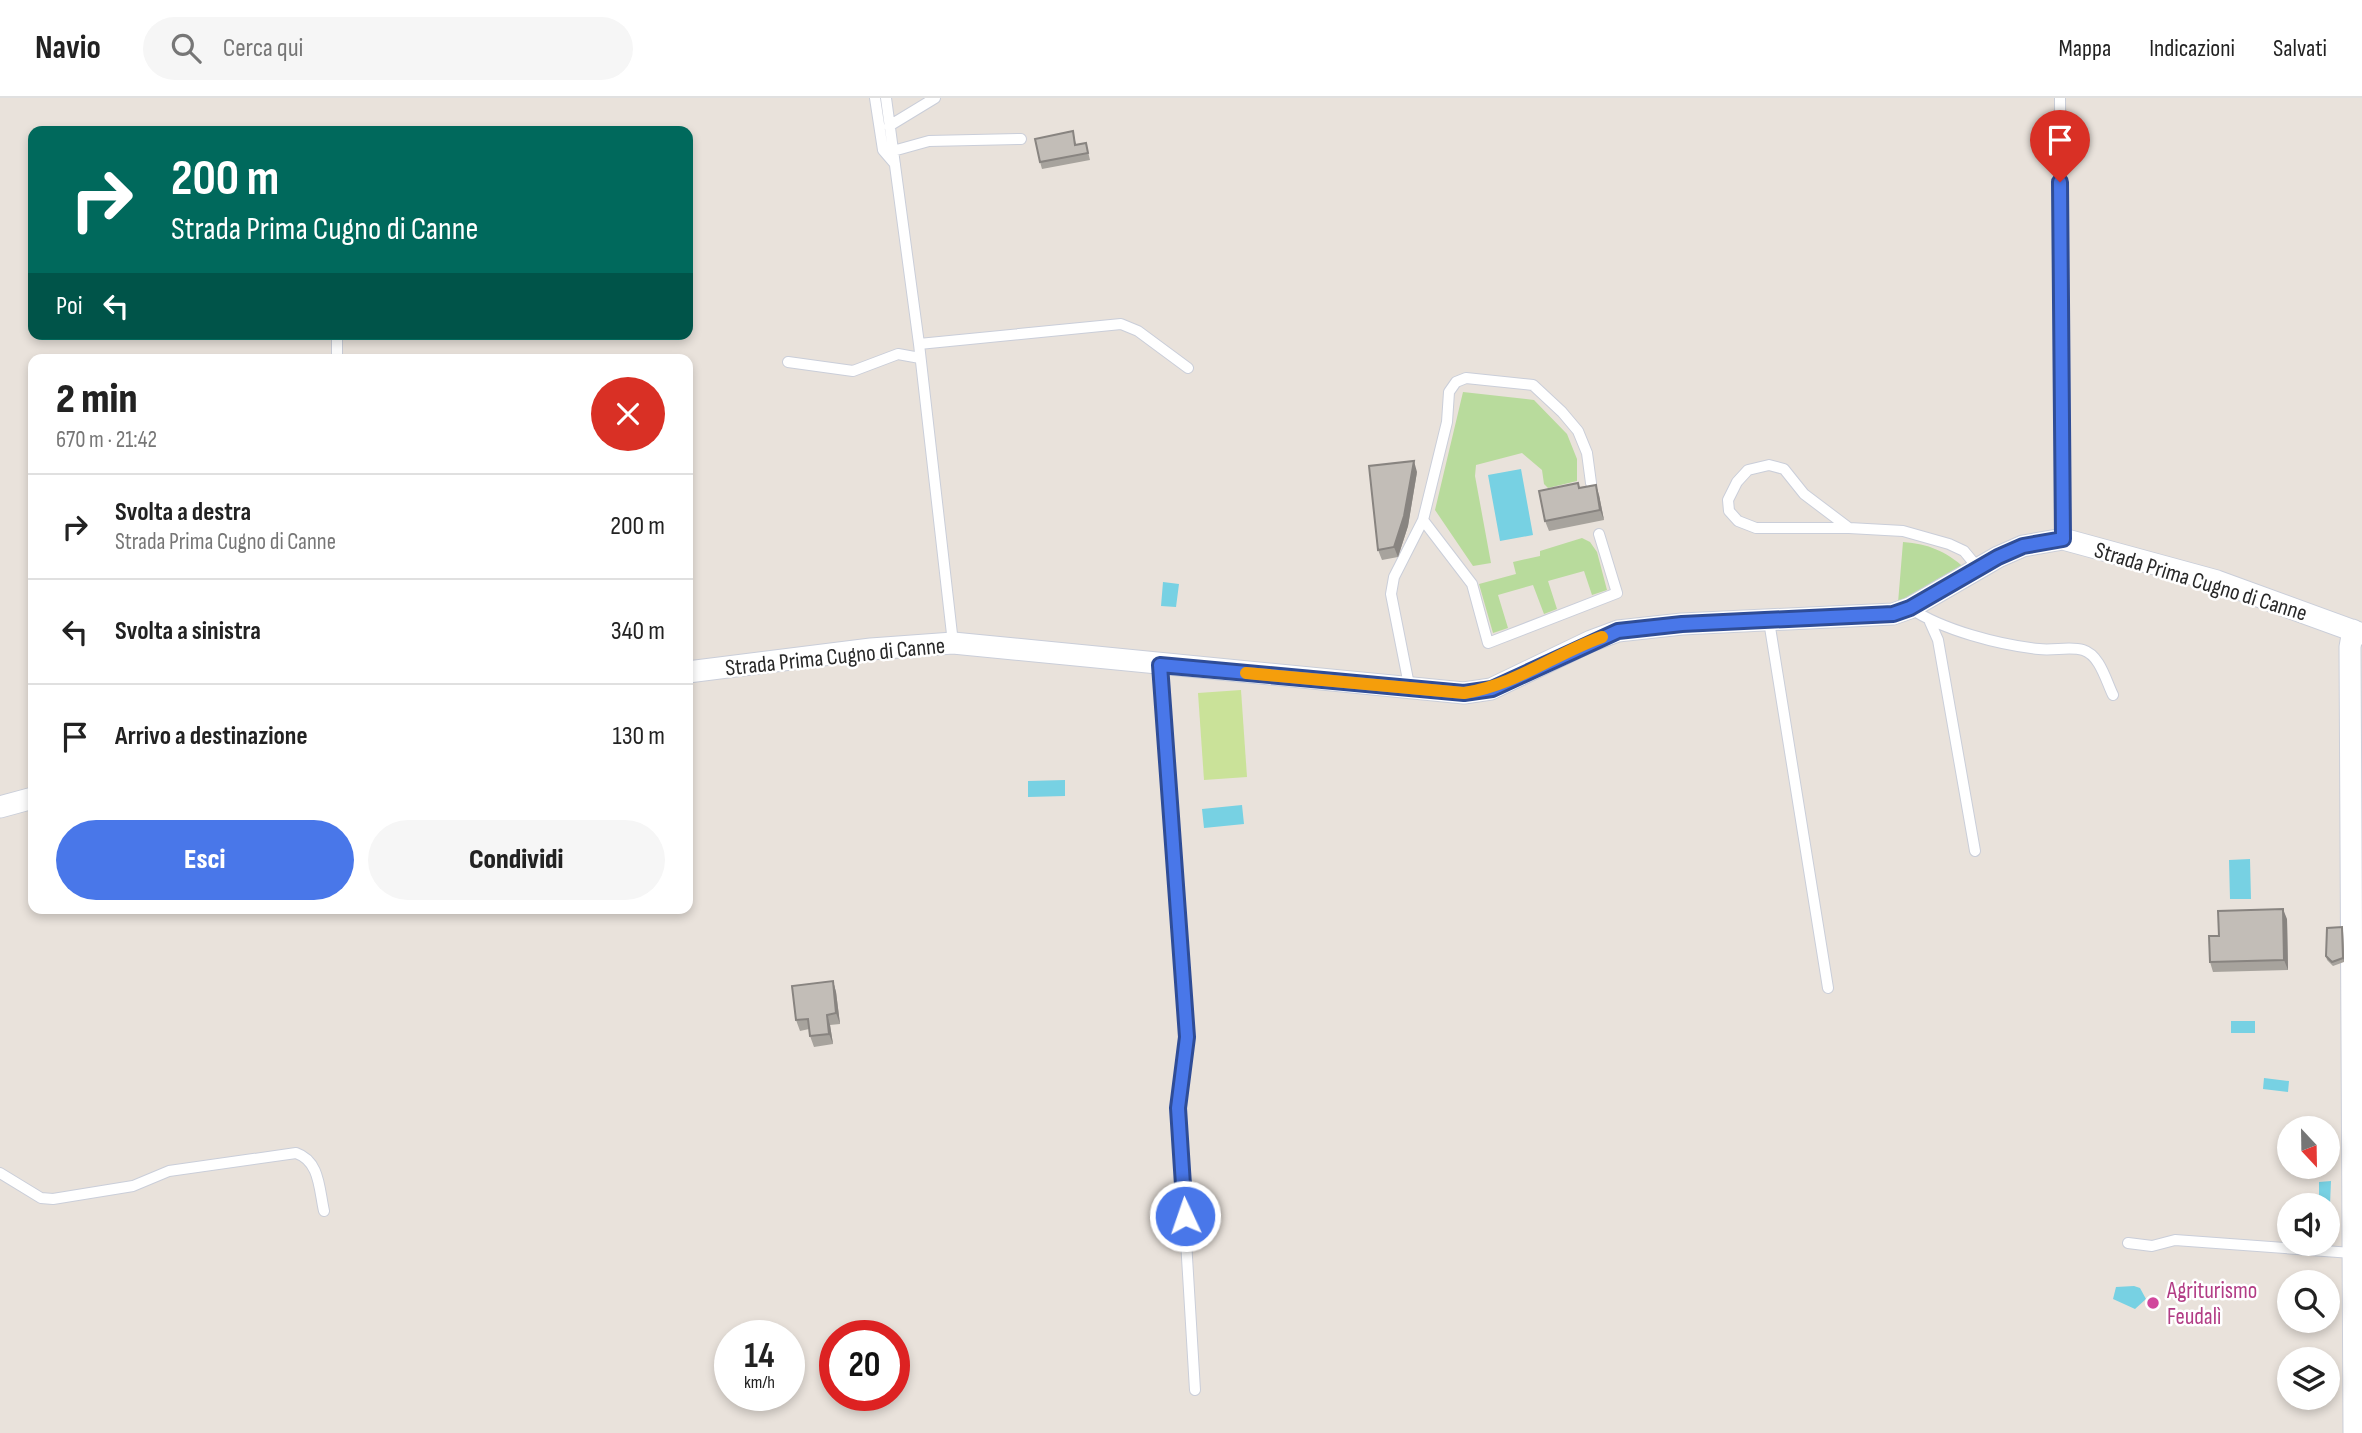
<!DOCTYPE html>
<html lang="it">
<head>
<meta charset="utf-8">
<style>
	:root { --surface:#fff; --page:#f6f6f6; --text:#222; --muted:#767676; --line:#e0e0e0; --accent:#4977e9 }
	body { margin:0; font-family:"Sofia Sans Condensed",sans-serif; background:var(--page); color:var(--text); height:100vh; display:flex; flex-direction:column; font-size:26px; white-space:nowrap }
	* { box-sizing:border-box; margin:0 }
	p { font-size:23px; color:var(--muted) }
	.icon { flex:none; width:38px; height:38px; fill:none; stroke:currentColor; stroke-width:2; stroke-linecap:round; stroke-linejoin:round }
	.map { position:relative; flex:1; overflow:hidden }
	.side { position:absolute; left:28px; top:256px; width:665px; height:560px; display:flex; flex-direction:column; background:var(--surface); border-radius:14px; box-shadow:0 4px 10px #0003 }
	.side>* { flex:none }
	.guide { position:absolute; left:28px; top:28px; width:665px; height:214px; border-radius:14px; box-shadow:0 4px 10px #0003; background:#00695c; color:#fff; overflow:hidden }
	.needle { width:46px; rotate:158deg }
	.fabs { position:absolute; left:2277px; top:1018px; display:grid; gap:14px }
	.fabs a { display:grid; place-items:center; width:63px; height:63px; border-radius:50%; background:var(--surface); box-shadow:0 4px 10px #0003; font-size:35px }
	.speed { position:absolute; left:714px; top:1222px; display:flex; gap:14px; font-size:35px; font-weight:700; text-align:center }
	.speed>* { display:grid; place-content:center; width:91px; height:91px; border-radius:50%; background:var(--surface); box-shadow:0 4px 10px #0003; line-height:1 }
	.speed small { font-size:18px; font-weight:400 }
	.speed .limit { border:10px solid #d22; background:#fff; color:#111 }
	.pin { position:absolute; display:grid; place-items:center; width:60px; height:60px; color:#fff; margin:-72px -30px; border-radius:50% 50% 50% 0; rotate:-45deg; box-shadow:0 0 7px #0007 }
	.pin .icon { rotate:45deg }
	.me { position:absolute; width:77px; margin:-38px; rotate:357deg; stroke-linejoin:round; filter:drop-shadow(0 0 5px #0008) }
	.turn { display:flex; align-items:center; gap:24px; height:147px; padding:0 28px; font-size:32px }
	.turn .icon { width:91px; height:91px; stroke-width:2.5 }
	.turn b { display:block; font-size:49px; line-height:60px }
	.then { display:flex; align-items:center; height:66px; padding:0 28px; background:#0003; gap:14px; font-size:26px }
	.round { display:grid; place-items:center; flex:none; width:74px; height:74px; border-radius:37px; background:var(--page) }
	.head { display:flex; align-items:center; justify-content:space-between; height:119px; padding:0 28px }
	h1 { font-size:42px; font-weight:800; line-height:52px }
	.primary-button { display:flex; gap:14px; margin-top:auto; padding:14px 28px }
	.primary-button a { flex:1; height:80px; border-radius:42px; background:var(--accent); color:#fff; font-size:28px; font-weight:800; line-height:80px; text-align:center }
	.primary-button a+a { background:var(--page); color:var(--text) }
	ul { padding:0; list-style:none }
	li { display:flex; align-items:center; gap:21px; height:105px; padding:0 28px; border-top:2px solid var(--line) }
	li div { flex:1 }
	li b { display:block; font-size:26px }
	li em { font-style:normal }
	header { display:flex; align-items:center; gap:42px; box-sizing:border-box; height:98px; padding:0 35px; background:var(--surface); border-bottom:2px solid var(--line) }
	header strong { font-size:33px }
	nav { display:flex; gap:38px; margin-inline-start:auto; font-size:24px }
	.search { width:490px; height:63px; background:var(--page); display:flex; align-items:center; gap:18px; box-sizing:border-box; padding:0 24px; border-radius:38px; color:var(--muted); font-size:26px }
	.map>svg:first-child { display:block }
</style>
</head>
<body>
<header>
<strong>Navio</strong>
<div class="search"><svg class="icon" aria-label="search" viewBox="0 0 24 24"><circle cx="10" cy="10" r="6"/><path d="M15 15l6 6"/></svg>Cerca qui</div>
<nav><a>Mappa</a><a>Indicazioni</a><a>Salvati</a></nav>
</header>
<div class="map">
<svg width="2362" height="1335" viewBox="0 0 2362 1335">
	<rect width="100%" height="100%" fill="#e9e2db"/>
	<path fill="#b8db9c" d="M1463,294l71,8 33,34 10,25v22l-29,7 -4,-4 -2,-14 -20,-17 -46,12 -1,11 16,87 -18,3 -38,-56z
		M1582,440l8,4 7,10 10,38 -15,5 -8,-24 -36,10 9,28 -13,5 -11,-29 -35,10 10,33 -15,5 -14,-49 37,-10 -3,-12 27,-6v-5z
		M1903,444c26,2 42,9 62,26l-67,35z"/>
	<path fill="#cae299" d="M1241,592l6,87 -43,3 -6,-87z"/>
	<path fill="#77d1e3" d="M1521,371l12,66 -33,6 -12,-66z
		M1163,484l16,2 -3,23 -15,-1z
		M1065,682v16l-37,1v-16z
		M1242,707l2,19 -40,4 -2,-19z
		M2250,761l1,40h-21l-1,-39z
		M2231,923h24v12h-24z
		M2264,980l25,3 -1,11 -25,-3z
		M2331,1083l-1,24 -11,1v-24z
		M2134,1188l6,2 6,11 -11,10 -22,-10 3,-12z"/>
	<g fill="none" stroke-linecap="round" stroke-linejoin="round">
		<defs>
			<path id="service" d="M875,0l8,52 12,14
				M886,0l33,246 34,299
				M2060,0l3,441
				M889,28l46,-28
				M893,53l36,-10 92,-2
				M337,236v25
				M919,246l202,-20 17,7 50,37
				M788,264l65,9 45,-17 22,4
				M1423,422l49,64 16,59 129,-50 -18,-59
				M1849,430h-93l-18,-7 -9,-10 -1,-11 9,-18 11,-12 21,-5 15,4 20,25 45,34 54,3 46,13 15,7 14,17
				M1910,510c32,22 90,37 129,41 14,2 31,-3 44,1 17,5 23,31 30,45
				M1769,523l59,367
				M1930,524l8,18 37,211
				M1160,567l27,372 -9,71 17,282
				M1410,592l-19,-96 3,-17 29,-57 24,-98 2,-30 7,-10 10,-4 67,7 29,27 16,19 9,22 4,30
				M0,1075l41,25 12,1 80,-13 36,-15 127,-18c24,8 23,36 28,58
				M2128,1145l24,3 23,-6 177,13"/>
			<path id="minor" d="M2353,532l-3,17 4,786
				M688,574l183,-23 82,-6 511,50 27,-4 100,-48 27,-10 64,-7 211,-10 17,-6 88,-51 25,-11 40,-7 154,42 145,53
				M0,709l33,-9"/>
		</defs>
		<use href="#service" stroke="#caced9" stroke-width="12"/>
		<use href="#minor" stroke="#caced9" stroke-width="23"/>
		<use href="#service" stroke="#fff" stroke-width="10"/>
		<use href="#minor" stroke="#fff" stroke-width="21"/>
	</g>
	<path fill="#a7a39d" d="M1073,33l3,14 10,-2 4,17 -48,9 -2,-7z
		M1417,374l-9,54 -10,31 -16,3 -4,-10z
		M1578,385l1,5 20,7 5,25 -55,11 -4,-10z
		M2287,821l1,51 -75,2 -3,-10 9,-26z
		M2342,829l1,4 1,31 -11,4 -6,-6 -1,-4z
		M833,883l3,11 4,32 -10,1 3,19 -19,3 -4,-11 -1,-7 -9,2 -4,-11z"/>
	<path fill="#888480" d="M1414,363l3,11 -9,54 -10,31 -4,-10z
		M1596,387l3,10 5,25 -4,-10z
		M2283,811l4,10 1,51 -4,-10z
		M2342,829l1,4 1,31 -1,-4z
		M833,883l3,11 4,32 -4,-11z
		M827,917l3,10 3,19 -4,-10z"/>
	<path fill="#c2bdb7" stroke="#888480" stroke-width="2" d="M1073,33l2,14 11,-2 2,10 -48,9 -5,-23z
		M1414,363l-10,55 -10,31 -16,3 -9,-84z
		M1578,385l1,5 17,-3 4,25 -55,11 -6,-30z
		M2283,811l1,51 -74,2 -1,-26h10l-1,-25z
		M2342,829l1,31 -11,4 -6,-6 1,-28z
		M833,883l3,32 -9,2 2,19 -19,2 -2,-17 -12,1 -4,-34z"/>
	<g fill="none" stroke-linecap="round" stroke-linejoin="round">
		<defs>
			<path id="route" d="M1185,1118l-7,-108 9,-71 -27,-372 304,28 28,-4 126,-58 64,-7 211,-10 17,-6 88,-51 25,-11 40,-7 -3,-357"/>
		</defs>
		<use href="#route" stroke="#2f4d97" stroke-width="18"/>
		<use href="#route" stroke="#4977e9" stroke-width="12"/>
		<path stroke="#f59e0b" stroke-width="12" d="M1246,575l218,20c52,-8 90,-39 138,-56"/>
	</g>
	<circle fill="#d1479c" stroke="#fff" stroke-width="2.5" cx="2153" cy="1205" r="7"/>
	<g text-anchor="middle" stroke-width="5" stroke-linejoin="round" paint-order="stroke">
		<g font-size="23" fill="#282828" stroke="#fff">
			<text transform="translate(2201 483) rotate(17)" y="8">Strada Prima Cugno di Canne</text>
			<text transform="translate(835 558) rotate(-6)" y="8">Strada Prima Cugno di Canne</text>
		</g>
		<g font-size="23" fill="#b23c85" stroke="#fff" text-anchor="start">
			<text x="2167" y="1200">Agriturismo<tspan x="2167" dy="26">Feudalì</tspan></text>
		</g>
	</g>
</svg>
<div class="fabs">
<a><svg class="needle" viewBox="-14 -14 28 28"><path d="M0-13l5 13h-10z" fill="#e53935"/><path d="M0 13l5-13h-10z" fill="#767676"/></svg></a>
<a><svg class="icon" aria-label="sound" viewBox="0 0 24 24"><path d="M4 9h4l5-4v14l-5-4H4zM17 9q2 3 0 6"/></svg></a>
<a><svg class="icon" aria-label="search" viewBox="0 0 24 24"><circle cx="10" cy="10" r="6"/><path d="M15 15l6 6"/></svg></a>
<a><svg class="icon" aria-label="layers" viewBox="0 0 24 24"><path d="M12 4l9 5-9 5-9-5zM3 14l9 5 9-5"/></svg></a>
</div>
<div class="speed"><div>14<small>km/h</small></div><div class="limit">20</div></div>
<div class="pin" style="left:2060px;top:84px;background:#d93025"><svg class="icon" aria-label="arrive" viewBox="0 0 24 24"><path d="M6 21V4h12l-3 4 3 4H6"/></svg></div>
<svg class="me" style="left:1185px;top:1118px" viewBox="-20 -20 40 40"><circle r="17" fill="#4977e9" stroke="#fff" stroke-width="3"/><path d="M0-11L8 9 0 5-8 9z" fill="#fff"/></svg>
<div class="guide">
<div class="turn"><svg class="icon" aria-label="right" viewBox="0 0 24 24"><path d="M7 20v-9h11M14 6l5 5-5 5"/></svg><div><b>200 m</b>Strada Prima Cugno di Canne</div></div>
<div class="then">Poi<svg class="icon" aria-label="left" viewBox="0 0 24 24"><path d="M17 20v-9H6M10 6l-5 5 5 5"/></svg></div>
</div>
<section class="side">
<div class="head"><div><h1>2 min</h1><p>670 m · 21:42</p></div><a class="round" style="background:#d93025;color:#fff"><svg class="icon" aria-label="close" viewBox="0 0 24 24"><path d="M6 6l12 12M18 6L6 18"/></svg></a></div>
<ul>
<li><svg class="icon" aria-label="right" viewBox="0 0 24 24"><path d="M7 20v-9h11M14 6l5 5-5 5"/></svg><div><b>Svolta a destra</b><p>Strada Prima Cugno di Canne</p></div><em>200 m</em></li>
<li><svg class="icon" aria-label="left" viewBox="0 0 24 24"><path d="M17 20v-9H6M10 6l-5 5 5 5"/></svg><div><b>Svolta a sinistra</b></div><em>340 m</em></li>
<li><svg class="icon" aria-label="arrive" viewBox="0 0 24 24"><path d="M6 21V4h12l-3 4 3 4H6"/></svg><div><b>Arrivo a destinazione</b></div><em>130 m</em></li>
</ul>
<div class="primary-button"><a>Esci</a><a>Condividi</a></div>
</section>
</div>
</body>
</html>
